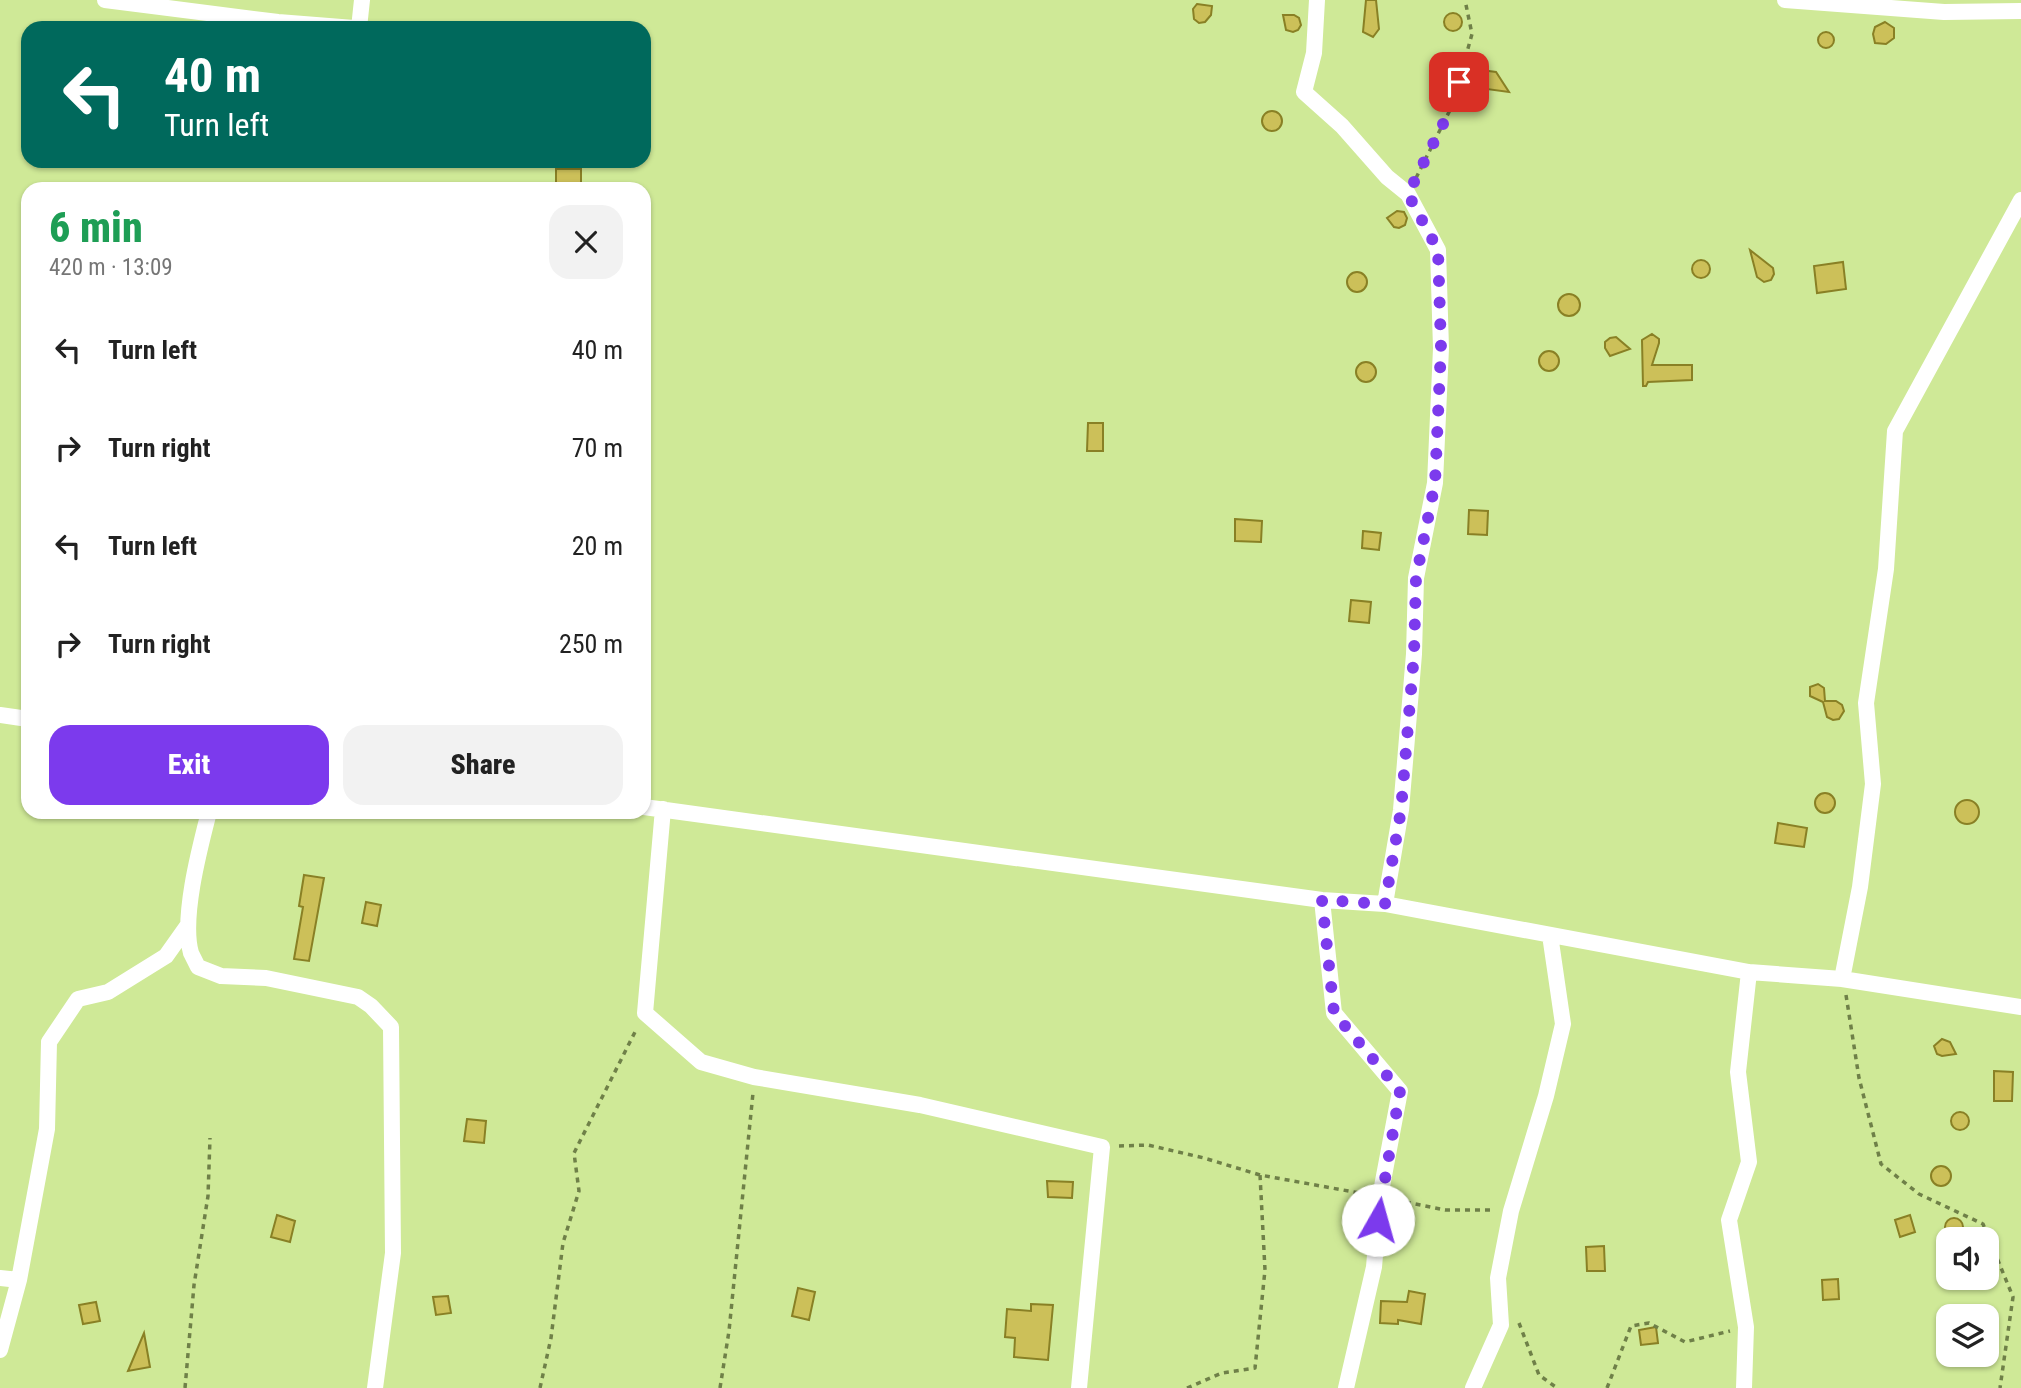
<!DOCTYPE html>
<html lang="en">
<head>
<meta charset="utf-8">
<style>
	:root { --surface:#fff; --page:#f2f2f2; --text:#222; --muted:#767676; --accent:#7c3aed }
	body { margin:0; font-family:"Roboto Condensed",sans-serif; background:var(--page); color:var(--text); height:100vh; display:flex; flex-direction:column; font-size:26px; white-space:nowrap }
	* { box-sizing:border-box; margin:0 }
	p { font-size:23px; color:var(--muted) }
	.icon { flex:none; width:38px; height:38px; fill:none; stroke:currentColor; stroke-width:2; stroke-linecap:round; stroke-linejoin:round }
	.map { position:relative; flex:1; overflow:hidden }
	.sheet { position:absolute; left:21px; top:182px; width:630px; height:637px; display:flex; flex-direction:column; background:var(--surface); border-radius:21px; box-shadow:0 2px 5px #0004 }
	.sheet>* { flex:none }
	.guide { position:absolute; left:21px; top:21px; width:630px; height:147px; border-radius:21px; box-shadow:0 2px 5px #0004; background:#00695c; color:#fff; overflow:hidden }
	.fabs { position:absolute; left:1936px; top:1227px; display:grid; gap:14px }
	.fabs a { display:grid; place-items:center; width:63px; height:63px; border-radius:14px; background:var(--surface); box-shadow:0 2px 5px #0004; font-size:35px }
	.pin { position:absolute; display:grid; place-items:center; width:60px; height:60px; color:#fff; margin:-30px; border-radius:14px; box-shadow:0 4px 10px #0006 }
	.me { position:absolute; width:77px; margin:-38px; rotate:7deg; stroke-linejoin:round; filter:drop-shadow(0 0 5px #0008) }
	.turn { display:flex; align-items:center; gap:24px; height:147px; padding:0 28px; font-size:32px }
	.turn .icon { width:91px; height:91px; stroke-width:2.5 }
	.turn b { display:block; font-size:49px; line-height:60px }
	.round { display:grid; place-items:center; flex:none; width:74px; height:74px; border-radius:21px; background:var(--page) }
	.head { display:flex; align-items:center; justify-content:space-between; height:119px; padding:0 28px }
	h1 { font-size:42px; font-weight:800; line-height:52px; color:#1e9e55 }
	.cta { display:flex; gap:14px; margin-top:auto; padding:14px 28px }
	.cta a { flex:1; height:80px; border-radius:21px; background:var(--accent); color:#fff; font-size:28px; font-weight:800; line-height:80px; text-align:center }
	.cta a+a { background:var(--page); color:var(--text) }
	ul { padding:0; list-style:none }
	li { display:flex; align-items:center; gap:21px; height:98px; padding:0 28px }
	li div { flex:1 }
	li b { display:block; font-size:26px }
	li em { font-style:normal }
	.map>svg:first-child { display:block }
</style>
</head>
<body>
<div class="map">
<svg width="2021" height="1388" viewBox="0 0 2021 1388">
	<rect width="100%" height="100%" fill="#cfe997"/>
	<path fill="#ccc059" stroke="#898025" stroke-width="2" d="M1366,0h10l3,29 -6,8 -10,-5z
		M1197,4l15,2 -1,9 -6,7 -6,1 -5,-4 -1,-10z
		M1444 22a9 9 0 1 1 18 0a9 9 0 1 1-18 0Z
		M1283,15h11l5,3 2,7 -3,5 -5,2 -7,-2z
		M1885,22l9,6v10l-8,6 -11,-1 -2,-9 2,-7z
		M1818 40a8 8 0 1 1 16 0a8 8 0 1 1-16 0Z
		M1481,70l15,2 13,20 -30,-4z
		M1262 121a10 10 0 1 1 20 0a10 10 0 1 1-20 0Z
		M556,169h25v16h-25z
		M1397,211l7,1 3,6 -2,7 -6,3 -5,-1 -7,-9z
		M1750,250l23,18 1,6 -3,6 -7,2 -7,-5z
		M1692 269a9 9 0 1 1 18 0a9 9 0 1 1-18 0Z
		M1843,262l3,27 -29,4 -3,-27z
		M1347 282a10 10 0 1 1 20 0a10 10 0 1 1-20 0Z
		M1558 305a11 11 0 1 1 22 0a11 11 0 1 1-22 0Z
		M1652,334l7,5v4l-7,22h40v15l-44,2 -2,4h-3l-1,-46z
		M1616,337l14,12 -20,7 -5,-8v-6l5,-4z
		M1539 361a10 10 0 1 1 20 0a10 10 0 1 1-20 0Z
		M1356 372a10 10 0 1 1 20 0a10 10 0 1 1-20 0Z
		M1088,423h15v28h-16z
		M1469,510l19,1 -1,24 -19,-1z
		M1235,519l27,2 -1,21 -26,-1z
		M1363,531l18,2 -2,17 -17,-2z
		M1351,600l20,2 -2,21 -20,-2z
		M1818,684l6,4 1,13h11l6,4 2,6 -5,8 -6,1 -6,-3 -4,-15 -13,-6v-9z
		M1815 803a10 10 0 1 1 20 0a10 10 0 1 1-20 0Z
		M1955 812a12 12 0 1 1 24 0a12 12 0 1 1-24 0Z
		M1778,823l29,5 -3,19 -29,-4z
		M304,875l20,3 -15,83 -15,-2 9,-52 -4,-1z
		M366,902l15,3 -4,21 -15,-3z
		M1942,1039l8,3 6,12 -14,2 -5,-2 -3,-8z
		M1994,1071l19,1 -1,29h-18z
		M1951 1121a9 9 0 1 1 18 0a9 9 0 1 1-18 0Z
		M467,1119l19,2 -2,22 -20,-2z
		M1931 1176a10 10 0 1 1 20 0a10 10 0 1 1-20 0Z
		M1047,1181l26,1 -1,16 -24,-1z
		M277,1215l18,6 -5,21 -19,-5z
		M1910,1215l5,17 -15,5 -5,-17z
		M1945 1227a9 9 0 1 1 18 0a9 9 0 1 1-18 0Z
		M1604,1246l1,25h-18l-1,-24z
		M1838,1279l1,20 -16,1 -1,-20z
		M798,1288l17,4 -6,28 -17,-4z
		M1409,1291l16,3 -4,30 -23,-4v4l-18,-1 1,-22 26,1z
		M448,1296l3,17 -15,2 -3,-18z
		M96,1302l4,19 -17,3 -4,-19z
		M1031,1304l22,1 -5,55 -34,-3 1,-19 -10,-1 2,-28 24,2z
		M1656,1327l2,16 -17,2 -2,-15z
		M144,1333l6,34 -22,4z"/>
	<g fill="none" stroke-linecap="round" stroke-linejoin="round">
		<path stroke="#6f8048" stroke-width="3.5" stroke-dasharray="5 5" stroke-linecap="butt" d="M1416,178l36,-72 20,-72 -7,-34
			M1846,995l13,83 22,86 38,30 64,30 30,73 -13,91
			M1119,1146l29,-1 56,13 56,17 105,19
			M1396,1200l49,10h48
			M1519,1323l20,52 18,13
			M185,1388l9,-103 14,-89 2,-58
			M540,1388l11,-50 12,-95 16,-52 -5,-38 63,-125
			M720,1388l9,-57 24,-238
			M1187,1388l35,-15 33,-5 10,-98 -5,-95
			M1607,1388l24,-62 18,-3 36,19 45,-11"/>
		<path stroke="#fff" stroke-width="16" d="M105,0l173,22 76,6
			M1317,0l-3,53 -10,39 38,34 45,51 21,17 30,56 3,98 -6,135 -19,95 -2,76 -13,156 -16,94
			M1785,0l159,12 77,-1
			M359,28l3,-28
			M0,715l28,4
			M644,807l678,93 63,4 364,68 93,7 179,28
			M663,809l-18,204 56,49 53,15 166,28 182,42 -23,241
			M209,812c-9,35 -28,106 -18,141 2,4 5,10 7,14l23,9 45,2 92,19 13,9 20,21 2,226 -18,135
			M1322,900l12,113 66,78 -20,106 -6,70 -28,121
			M1842,979l18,-92 13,-103 -7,-81 20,-134 9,-138 126,-231
			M0,1278l19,2
			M0,1350l19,-70 28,-151 2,-87 29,-43 30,-7 58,-36 22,-31
			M1473,1388l28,-63 -3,-47 13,-67 35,-115 17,-72 -13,-89
			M1744,1388l2,-61 -17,-107 20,-58 -11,-90 11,-100"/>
	</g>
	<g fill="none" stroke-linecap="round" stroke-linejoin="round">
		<path stroke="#7c3aed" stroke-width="12" stroke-dasharray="0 21.6" d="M1378,1220l22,-129 -66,-78 -12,-113 63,4 16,-94 13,-156 2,-76 19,-95 6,-135 -3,-98 -30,-56 44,-88 7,-24"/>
	</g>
</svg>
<div class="fabs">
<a><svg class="icon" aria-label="sound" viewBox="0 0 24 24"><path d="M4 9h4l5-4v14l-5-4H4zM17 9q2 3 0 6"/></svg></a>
<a><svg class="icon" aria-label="layers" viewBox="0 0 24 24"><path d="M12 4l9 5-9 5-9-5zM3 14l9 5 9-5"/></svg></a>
</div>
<div class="pin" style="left:1459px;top:82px;background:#d93025"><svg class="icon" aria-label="arrive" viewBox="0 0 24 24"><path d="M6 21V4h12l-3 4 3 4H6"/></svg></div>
<svg class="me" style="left:1378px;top:1220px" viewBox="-20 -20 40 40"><circle r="19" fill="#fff"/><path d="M0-13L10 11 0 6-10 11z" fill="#7c3aed"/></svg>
<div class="guide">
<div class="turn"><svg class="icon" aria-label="left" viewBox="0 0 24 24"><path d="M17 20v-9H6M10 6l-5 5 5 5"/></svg><div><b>40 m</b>Turn left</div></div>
</div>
<section class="sheet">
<div class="head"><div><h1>6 min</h1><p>420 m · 13:09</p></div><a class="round"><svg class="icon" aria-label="close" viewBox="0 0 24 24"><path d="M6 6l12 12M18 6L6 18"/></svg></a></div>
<ul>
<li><svg class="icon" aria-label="left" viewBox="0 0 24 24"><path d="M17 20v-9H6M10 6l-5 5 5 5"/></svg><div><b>Turn left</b></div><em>40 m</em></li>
<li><svg class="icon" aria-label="right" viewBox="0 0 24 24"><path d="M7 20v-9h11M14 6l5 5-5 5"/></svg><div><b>Turn right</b></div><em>70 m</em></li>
<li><svg class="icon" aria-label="left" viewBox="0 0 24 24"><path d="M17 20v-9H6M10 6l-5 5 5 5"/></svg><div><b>Turn left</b></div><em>20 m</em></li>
<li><svg class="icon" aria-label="right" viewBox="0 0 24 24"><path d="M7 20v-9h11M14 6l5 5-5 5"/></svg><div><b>Turn right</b></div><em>250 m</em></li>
</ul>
<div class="cta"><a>Exit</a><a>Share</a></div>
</section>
</div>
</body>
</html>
